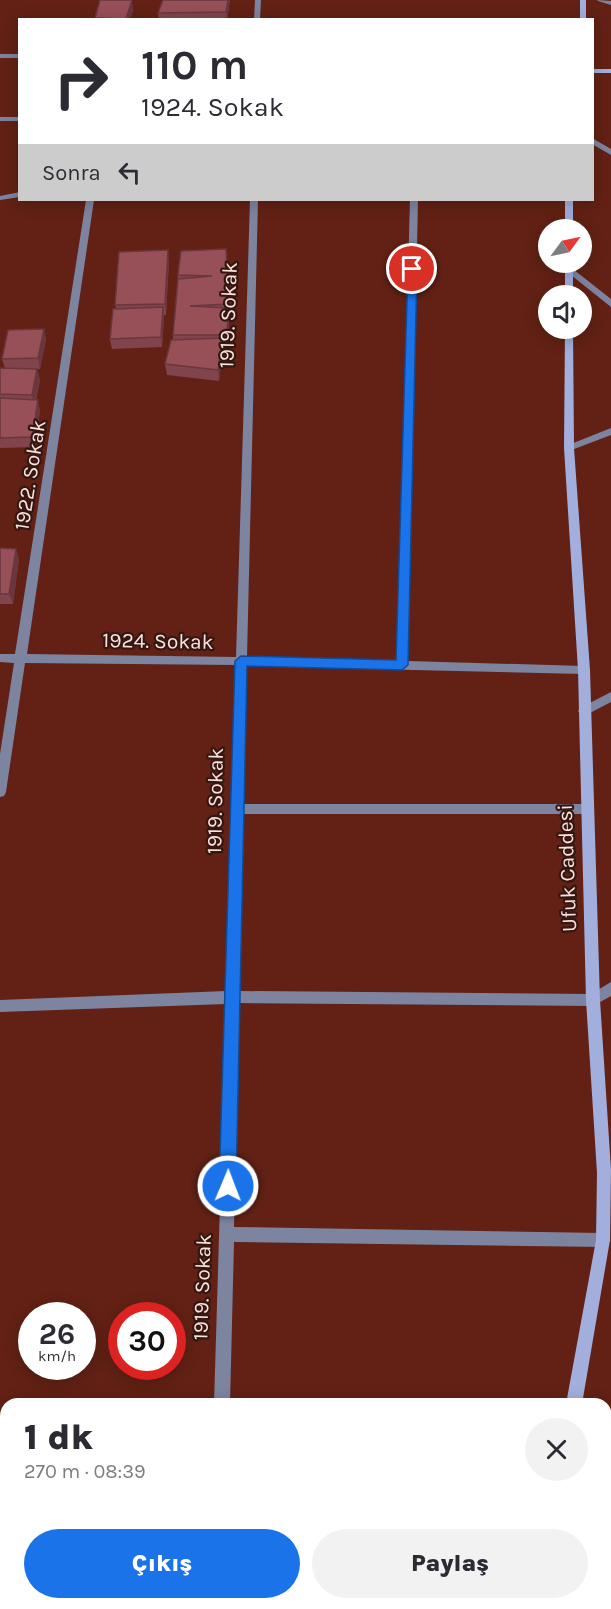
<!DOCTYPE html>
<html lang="tr">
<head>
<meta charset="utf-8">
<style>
	:root { --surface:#fff; --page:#f2f2f3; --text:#2b2b33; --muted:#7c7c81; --accent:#1a73e8 }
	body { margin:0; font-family:Karla,sans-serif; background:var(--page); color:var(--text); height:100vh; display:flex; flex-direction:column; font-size:22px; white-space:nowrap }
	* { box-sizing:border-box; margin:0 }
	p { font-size:20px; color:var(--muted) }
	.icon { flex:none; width:33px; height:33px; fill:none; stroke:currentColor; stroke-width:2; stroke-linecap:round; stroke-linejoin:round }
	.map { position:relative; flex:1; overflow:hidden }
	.details { position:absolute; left:0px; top:1398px; width:612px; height:212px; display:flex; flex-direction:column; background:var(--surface); border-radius:18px 18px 0 0; box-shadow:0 3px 15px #0003 }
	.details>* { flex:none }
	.hud { position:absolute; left:18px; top:18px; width:576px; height:183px; border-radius:0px; box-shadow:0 3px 15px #0003; background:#fff; color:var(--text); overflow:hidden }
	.needle { width:39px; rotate:57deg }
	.tools { position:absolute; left:538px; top:219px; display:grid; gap:12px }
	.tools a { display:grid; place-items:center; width:54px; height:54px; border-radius:50%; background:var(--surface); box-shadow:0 3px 15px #0003; font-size:30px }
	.speed { position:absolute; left:18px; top:1302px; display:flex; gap:12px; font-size:30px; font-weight:700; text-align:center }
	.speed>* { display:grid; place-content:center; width:78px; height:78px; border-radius:50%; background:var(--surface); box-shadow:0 3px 15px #0003; line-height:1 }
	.speed small { font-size:15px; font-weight:400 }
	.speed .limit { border:9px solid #d22; background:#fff; color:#111 }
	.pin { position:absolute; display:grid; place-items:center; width:51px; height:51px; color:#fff; margin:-26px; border:3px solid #fff; border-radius:50%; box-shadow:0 2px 6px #0007 }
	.me { position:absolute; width:66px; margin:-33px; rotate:1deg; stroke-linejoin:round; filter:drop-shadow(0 0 4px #0008) }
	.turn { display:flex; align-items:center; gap:21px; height:126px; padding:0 24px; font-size:27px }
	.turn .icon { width:78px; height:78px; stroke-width:2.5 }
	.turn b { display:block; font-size:42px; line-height:51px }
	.then { display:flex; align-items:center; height:57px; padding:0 24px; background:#0003; gap:12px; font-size:22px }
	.round { display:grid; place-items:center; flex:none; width:63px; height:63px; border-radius:32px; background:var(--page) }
	.summary { display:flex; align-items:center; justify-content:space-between; height:102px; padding:0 24px }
	h1 { font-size:36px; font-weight:800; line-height:45px }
	.cta { display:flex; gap:12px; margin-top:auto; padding:12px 24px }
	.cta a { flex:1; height:69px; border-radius:36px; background:var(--accent); color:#fff; font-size:24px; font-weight:800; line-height:69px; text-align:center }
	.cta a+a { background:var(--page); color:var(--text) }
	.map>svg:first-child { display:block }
</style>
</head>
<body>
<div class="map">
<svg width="611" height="1609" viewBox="0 0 611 1609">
	<rect width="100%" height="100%" fill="#622114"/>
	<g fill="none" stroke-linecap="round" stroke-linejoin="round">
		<path fill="#7d84a0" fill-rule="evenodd" d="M255,0h6l-1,20h-6z
			M597,0l14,1v4l-13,-4z
			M0,54h20v4h-20z
			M0,117h20v4h-20z
			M592,138l19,11v6l-19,-11z
			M20,192v5l-20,3v-4z
			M86,200h8l-67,454 209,3 14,-457h8l-11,457 150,4 13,-461h8l-10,461 176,5 6,4 -6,4 -337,-8 -3,138h343l4,1 2,4 -2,4 -4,1h-343l-4,177 351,3 20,-12v14l-18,10 -354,-3 -5,224 369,6 5,2 2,5 -2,5 -5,2 -369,-5 -4,162h-16l12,-400 -226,8v-12l226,-9 10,-326 -211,-2 -19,129 -2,4 -4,1v-43l14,-91 -14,-1v-8h15z
			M569,266l42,33v8l-45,-36 -1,-2z
			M611,428v7l-42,16 -5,-3 2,-2z
			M611,692v10l-23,12h-8l-2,-3 2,-3z
			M6,1601v3h19l-2,5h-23z
			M208,1604h17l1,5h-18z"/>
		<path fill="#7d84a0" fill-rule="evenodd" d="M606,1482l5,1v16l-5,-1z"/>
		<path fill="#a2aedb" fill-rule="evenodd" d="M580,0h6v20h-6z
			M592,69h19v4h-19z
			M565,200h8v30h-8z
			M565,262h8v34h-8z
			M565,328h8l1,120 16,222 10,330 11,170 -1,70 -28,164h-16l30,-164 1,-67 -11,-173 -8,-330 -14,-222z
			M447,1604h21l-2,5h-22z"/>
	</g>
	<path fill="#82444c" d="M230,0l-3,20h-68l-1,-7z
		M133,10l-3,10h-35v-2z
		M226,249l4,65h-1l-1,32h-5l-4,35 -52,-6 -2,-11 8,-25v-4l5,-60z
		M169,261l-3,54h-2l-2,32 -50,2 -2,-10 6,-30 -1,-4z
		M46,339l-6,30h-8h5l3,11 -4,20 4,10 -5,37 -35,1v-80h5l-3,-9z
		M0,548l19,11 -6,45h-13z"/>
	<path fill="#6a373e" d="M132,0l1,10 -3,10h-3z
		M228,0h2l-3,20 -1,-8z
		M168,250l1,11 -3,54 -1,-11z
		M163,307l1,11 -2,29 -1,-10z
		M228,308l1,10 -1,28 -1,-11z
		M44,329l2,10 -6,30 -2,-11z
		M223,338v11l-4,32 -1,-11z
		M37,369l3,11 -6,25 -2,-10z
		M38,400l2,10 -5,37 -3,-10z
		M16,549l3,10 -6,45 -4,-10z"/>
	<path fill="#974f58" stroke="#6a373e" stroke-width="1.5" d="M100,0h32l-6,19 -31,-1z
		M163,0h65l-2,12 -68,1z
		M226,249l3,55 -39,2 38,2 -1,27h-54l5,-56 34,-3 -34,-1 3,-24z
		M168,250l-3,54 -50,1 4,-53z
		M163,307l-2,30 -51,2 3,-30z
		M44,329l-6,29 -36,1 6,-29z
		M223,338l-5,32 -53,-6 6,-24z
		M0,368l37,1 -5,26 -32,-1z
		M0,398l38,2 -6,37 -32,1z
		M0,548l16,1 -7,45h-9z"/>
	<path fill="#1a73e8" stroke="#114b97" stroke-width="1.5" d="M408,267l9,2 -9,396 -6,5 -155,-4 -11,520 -2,6 -6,3 -6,-3 -3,-6 16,-525 6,-5 155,4z"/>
	<g text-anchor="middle" stroke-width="4.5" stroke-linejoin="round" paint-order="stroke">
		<g font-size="21" fill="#fbe2dc" stroke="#341711">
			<text transform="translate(228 315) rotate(-88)" y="7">1919. Sokak</text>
			<text transform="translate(30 475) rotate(-81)" y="7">1922. Sokak</text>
			<text transform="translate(158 641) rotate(1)" y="7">1924. Sokak</text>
			<text transform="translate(215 801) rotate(-89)" y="7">1919. Sokak</text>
			<text transform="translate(567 868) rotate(-92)" y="7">Ufuk Caddesi</text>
			<text transform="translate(202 1287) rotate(-88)" y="7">1919. Sokak</text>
		</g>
	</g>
</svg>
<div class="tools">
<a><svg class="needle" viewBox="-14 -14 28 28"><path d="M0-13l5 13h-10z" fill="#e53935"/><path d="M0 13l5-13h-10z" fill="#7c7c81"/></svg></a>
<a><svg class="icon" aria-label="sound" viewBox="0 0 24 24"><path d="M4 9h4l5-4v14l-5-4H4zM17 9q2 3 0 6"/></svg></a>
</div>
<div class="speed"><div>26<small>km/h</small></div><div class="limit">30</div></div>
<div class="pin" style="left:412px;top:269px;background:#d93025"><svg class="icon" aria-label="arrive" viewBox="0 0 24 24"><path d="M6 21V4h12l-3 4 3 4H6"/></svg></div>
<svg class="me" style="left:228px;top:1186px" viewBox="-20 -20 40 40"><circle r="17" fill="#1a73e8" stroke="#fff" stroke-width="3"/><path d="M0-11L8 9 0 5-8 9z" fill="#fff"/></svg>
<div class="hud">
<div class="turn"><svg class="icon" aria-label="right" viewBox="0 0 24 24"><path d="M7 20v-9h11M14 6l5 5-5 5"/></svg><div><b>110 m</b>1924. Sokak</div></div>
<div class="then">Sonra<svg class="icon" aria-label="left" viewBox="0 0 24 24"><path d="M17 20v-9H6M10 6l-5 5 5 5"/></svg></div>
</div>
<section class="details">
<div class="summary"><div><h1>1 dk</h1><p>270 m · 08:39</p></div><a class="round"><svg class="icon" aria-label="close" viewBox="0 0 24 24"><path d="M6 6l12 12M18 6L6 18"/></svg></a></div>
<div class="cta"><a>Çıkış</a><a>Paylaş</a></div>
</section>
</div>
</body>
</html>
